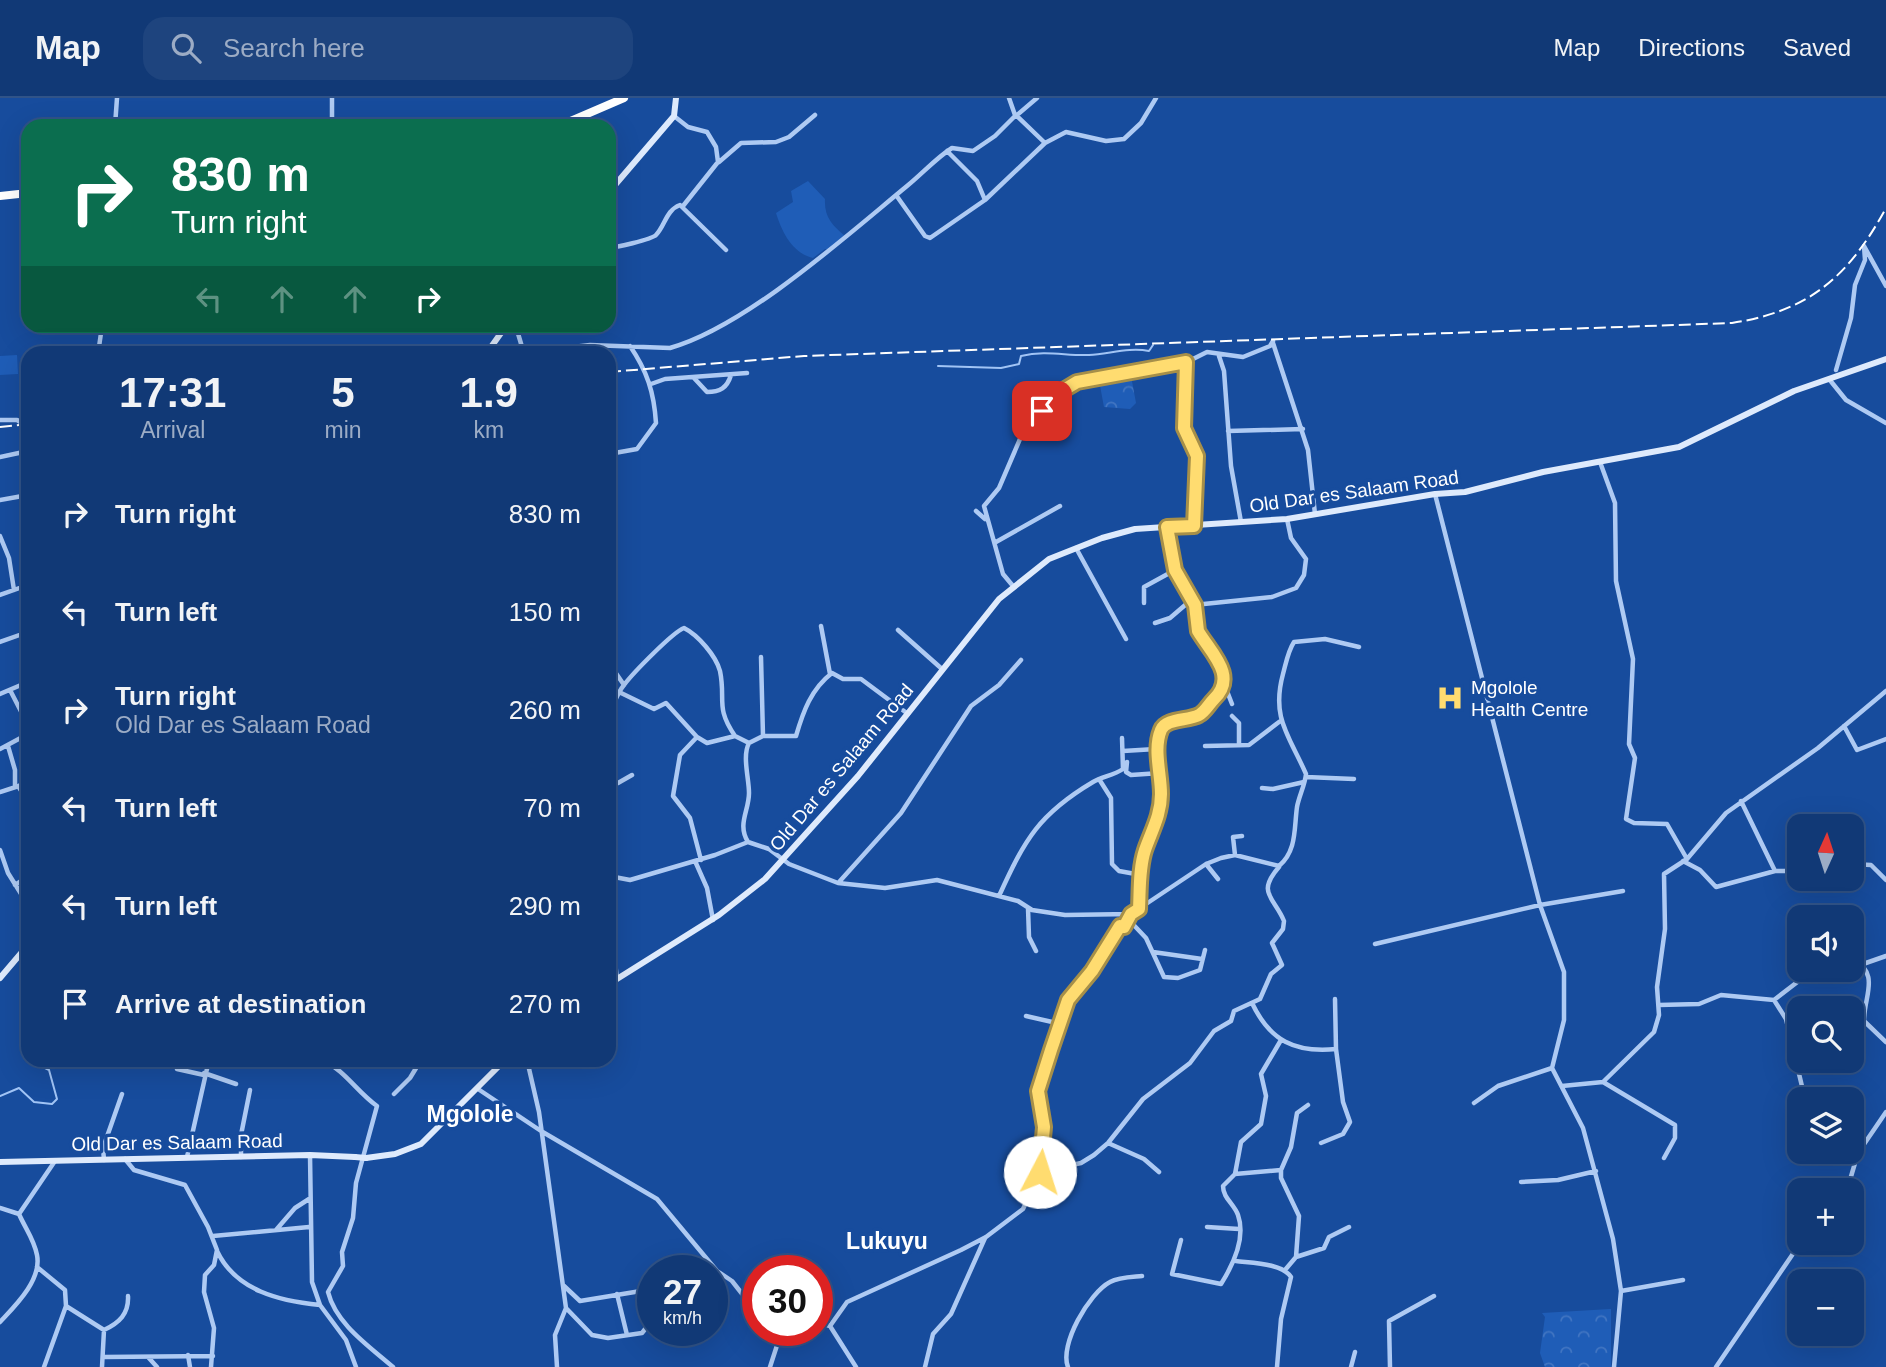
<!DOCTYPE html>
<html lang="en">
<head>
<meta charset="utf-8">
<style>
	:root { --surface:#113976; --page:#1e447e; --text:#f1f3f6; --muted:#9cacc5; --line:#305388 }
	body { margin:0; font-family:Arial,sans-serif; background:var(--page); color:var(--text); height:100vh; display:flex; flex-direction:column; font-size:26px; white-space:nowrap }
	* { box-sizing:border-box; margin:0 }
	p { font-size:23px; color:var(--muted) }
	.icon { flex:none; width:38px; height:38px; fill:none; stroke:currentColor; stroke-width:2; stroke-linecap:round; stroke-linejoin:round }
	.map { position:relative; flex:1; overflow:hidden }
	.side { position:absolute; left:21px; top:248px; width:595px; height:721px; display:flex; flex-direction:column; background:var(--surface); border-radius:21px; box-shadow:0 7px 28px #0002,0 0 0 2px var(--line) }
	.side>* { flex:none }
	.top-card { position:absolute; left:21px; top:21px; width:595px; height:214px; border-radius:21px; box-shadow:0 7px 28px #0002,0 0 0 2px var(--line); background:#0b6e4f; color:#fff; overflow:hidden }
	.needle { width:46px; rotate:3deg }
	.tools { position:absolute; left:1787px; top:716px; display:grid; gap:14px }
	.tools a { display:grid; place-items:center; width:77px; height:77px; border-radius:14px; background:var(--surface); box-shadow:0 7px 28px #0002,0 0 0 2px var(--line); font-size:35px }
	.speed { position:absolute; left:637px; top:1157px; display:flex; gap:14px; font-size:35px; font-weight:700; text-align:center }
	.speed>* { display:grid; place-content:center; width:91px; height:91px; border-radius:50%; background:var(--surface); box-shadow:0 7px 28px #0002,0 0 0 2px var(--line); line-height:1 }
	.speed small { font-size:18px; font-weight:400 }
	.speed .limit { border:10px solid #d22; background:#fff; color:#111 }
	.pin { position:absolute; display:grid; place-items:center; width:60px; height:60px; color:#fff; margin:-30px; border-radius:14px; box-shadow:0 4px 10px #0006 }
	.me { position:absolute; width:77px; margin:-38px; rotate:5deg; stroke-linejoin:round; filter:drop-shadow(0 0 5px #0008) }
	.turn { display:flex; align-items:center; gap:24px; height:147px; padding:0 35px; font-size:32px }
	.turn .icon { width:91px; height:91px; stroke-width:2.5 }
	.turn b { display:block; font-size:49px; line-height:60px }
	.lanes { display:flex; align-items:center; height:66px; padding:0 35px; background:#0003; justify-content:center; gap:35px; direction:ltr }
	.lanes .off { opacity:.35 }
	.eta { display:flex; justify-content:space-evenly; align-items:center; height:119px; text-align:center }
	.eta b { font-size:42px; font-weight:600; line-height:49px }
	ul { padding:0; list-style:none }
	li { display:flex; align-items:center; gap:21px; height:98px; padding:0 35px }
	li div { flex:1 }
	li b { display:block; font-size:26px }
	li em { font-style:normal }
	header { display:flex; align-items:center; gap:42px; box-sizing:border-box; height:98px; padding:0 35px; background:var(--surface); border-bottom:2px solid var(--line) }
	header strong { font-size:33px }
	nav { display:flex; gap:38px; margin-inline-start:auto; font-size:24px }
	.search { width:490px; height:63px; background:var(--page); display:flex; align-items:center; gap:18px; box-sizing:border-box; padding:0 24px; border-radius:21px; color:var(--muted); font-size:26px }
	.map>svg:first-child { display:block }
</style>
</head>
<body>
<header>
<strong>Map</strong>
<div class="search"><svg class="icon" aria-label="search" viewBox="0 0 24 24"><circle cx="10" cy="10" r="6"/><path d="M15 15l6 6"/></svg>Search here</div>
<nav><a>Map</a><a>Directions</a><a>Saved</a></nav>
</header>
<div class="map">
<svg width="1886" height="1269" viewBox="0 0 1886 1269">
	<defs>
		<pattern id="forest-crowns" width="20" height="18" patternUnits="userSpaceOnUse" patternTransform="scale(1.75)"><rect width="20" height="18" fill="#1f5db7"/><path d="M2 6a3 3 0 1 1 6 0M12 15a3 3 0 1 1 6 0" fill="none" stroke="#4175c2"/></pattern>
	</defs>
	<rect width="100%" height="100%" fill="#174c9d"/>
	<path fill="#1f5db7" d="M808,83l17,18c-1,18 7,26 20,37l-15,14 -5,-1 -12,9c-21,-5 -31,-26 -37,-45l17,-11 -2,-11z
		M17,257l1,19 -18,1v-19z"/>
	<path fill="url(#forest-crowns)" d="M1131,278l5,27 -6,6 -26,-2 -5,-27z
		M1611,1211v58h-66l-5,-14 5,-36 -3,-4z"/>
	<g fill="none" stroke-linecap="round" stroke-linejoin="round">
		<path stroke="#a1c4f5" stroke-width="2" d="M938,268l63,2 18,-4 2,-8c25,-6 45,0 68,-1 20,-1 40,-8 60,-4l4,-6
			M0,998l19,-8 15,14 18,2 5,-5 -8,-29 -20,-10"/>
		<path stroke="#aecaf3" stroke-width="4.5" d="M1009,0l6,17
			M1017,17l20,-17
			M674,18l14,11 19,5 9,15 2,15 -35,44
			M115,28l2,-28
			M332,28v-28
			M947,53l30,30 8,19
			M719,64l22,-19 35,-1 13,-5 26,-22
			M896,97l29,41 5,2 55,-38 60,-57
			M609,149c4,2 43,-8 47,-12 9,-9 10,-25 24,-30l46,45
			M502,234l15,-2 5,17 8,5 60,-7 80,3c75,-21 175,-111 237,-162 15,-12 29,-28 45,-38l21,3 22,-15 21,-21 29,28 21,-11 40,9 18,-2 17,-16 15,-25
			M1273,245l35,107 7,64
			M66,251l32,-2
			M98,256l4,-28
			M1219,258l5,15 7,95 10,56
			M1187,264l-3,66 13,28 -3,69
			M1836,272l15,-52 4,-33 10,-25 -1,-14 22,40
			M694,280l13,14c13,0 20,-4 24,-17
			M1829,281l17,21 40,23
			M651,286l14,-5 82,-6
			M0,322h17l8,5 3,26
			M1228,333l75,-2
			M609,356l28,-5 19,-26c-2,-31 -9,-52 -26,-77
			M0,359l28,-6
			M1600,364l15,41 1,78 17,78 -4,85 6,14 -9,61 8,4 33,1 20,35
			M1435,396l105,411 24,67v48l-12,48 31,60 30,111 8,52 -7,76
			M0,402l28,-5
			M976,413l9,8
			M0,438l9,22 5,32
			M996,444l64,-36
			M1076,450l50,91
			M1013,488l-10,-12 -19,-68 15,-18 24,-56 39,-41 15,-9 110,-20 20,-10 36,5 27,-11 3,-5
			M0,497l28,-10
			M1144,505v-16l31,-17
			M1194,507l78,-8 24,-9 8,-13 2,-16 -15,-21 -4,-19
			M1155,525l15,-5 21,-18
			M821,528l9,48
			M898,532l44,39
			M0,544l28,-10
			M609,565l15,22
			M1225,588l7,18
			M10,592l18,35
			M619,594l35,17 12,-6 31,34 10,6 28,-7 14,7
			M0,596l28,-12
			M609,617c4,-9 8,-22 15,-30 9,-12 49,-53 60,-57 14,7 32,28 36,43 6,29 -5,36 15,65
			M1232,618l7,7v22
			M1844,628l13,24 29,-11
			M763,638h33c7,-24 15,-47 36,-63l11,6h18l47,35
			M697,639l-17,18 -7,41 17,22 11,42
			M8,648l7,24v17
			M1205,648l44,-1 30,-23
			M0,651l28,-15
			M1123,653l33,-2
			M1127,664l-1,10 5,3 29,-2
			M1306,679l48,2
			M1099,681l12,19 1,66 7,7 22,4
			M609,684l9,1 14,-8
			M18,688l10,15
			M1262,690l11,1 31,-7
			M0,694l28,-9
			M1741,703l34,70
			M748,744c-11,-18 1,-31 1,-49 0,-15 -7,-37 0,-50l14,-7 -2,-79
			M0,752l8,23 20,32
			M1235,757l-2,-18 9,-1
			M695,763l12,27 6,32
			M1683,763l17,9 16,17 59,-16h24
			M1206,766l12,15
			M1852,766l19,1 15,15
			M609,778l21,4 85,-25 33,-13 21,7 20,15 49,19 47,5 52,-8 81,21 14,9 33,5 66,-1 75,-50 15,-6 14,-3 44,11c18,-15 15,-38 18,-59 2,-11 8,-22 9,-33 -17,-39 -35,-56 -23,-100 3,-11 5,-23 11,-32l31,-3 34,8
			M840,783l61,-68 70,-107 28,-21 22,-25
			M15,787l13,-9
			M999,798c26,-57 40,-82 94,-114 9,-5 21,-7 30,-13l-1,-31
			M1028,810l1,29 7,14
			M1140,810l5,-58 13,-31 3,-21 -1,-33 -4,-16 5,-19 5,-7 34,-8 25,-30 -18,-45 -9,-9 -4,-26 -19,-35 -8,-43
			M610,821l7,60
			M1129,822l17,18 18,39 14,1 22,-8 5,-20
			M1375,846l165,-39 83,-14
			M1153,854l49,7
			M1852,859c29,19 12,37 12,64l22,21
			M1863,866l23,-8
			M1335,901l1,50
			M1774,902l12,19 19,80
			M1252,905c18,38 43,50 84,46l7,53 7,20 -7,12 -22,9
			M1659,907l40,-1 22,-9 53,5 39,-30
			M1026,918l35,8
			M322,962c23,10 35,32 55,46l-21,77 -3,35 -11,34 1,14 -15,26c8,32 41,54 65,75
			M527,962l12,52 27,196 -11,27 2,32
			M177,971l27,6
			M204,975l32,11
			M1603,984l72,43v13l-11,20
			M1562,988l41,-4 51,-50 5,-17 -2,-28 8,-58 -1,-55 23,-15 39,-46 92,-65 68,-57
			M478,991l63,42 116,68 60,72 15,10 11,14 15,7
			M394,996l16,-16 11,-18
			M1474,1005l24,-17 54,-18
			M1108,1045l36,16 15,13
			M310,1057l2,127 8,23 26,35 10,27
			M187,1059l22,-97
			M241,1059v-22l9,-45
			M125,1061l9,11 51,15 23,42 9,23 -3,15 -9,10 -1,17 10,36 -3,39
			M104,1062l-1,-12 19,-54
			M1281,1072v8l18,38 -3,41
			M1041,1074l40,-9 13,-8 14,-12 35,-44 47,-36 24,-32 17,-10 3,-10 26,-12 11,-25 11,-9 -10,-22 11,-14 1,-8c-10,-24 -28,-28 -5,-54
			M1235,1076l6,-32 20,-18 5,-28 -5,-22 20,-34
			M1521,1084l37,-2 38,-9
			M1817,1092l9,-4 21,4
			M1847,1092l11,-37 28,-41
			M1796,1105h3
			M0,1110l19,6
			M1207,1129l32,2
			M276,1132l19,-22 14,-9
			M213,1138l96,-9
			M1181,1142l-9,34 49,10c12,-19 25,-46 17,-69 -4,-11 -15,-17 -15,-29l12,-12 46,-4 10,-23 6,-34 11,-8
			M217,1153c19,40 63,50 103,54
			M1236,1163c15,2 46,2 55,16l-10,42 -4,48
			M37,1169l28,23 1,16 38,24 -2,37
			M1285,1172l11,-13 28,-9 5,-11 20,-10
			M563,1187l17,16 73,-12
			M1621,1193l62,-11
			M617,1196l10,41
			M566,1210l26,27 16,3 34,-5 11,-14
			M0,1224c15,-16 42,-42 37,-67 -3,-16 -12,-27 -18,-41l36,-53
			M817,1224l13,4 26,41
			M830,1228l17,-24 114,-52 25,-13 37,-28 17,-36 3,-46 -4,-36 29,-91 63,-86
			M104,1232c15,-7 25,-16 24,-34
			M188,1257l2,12
			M104,1259l109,-1
			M148,1259l9,10
			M44,1269l22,-61
			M770,1269l12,-37
			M925,1269l8,-33 18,-20 34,-76
			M1068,1269c-9,-22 21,-74 42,-85 9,-5 22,-5 32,-6
			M1351,1269l4,-15
			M1390,1269l-1,-46 45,-25
			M1716,1269l85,-125"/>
		<path stroke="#deeafc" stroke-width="6" d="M609,94l65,-76 2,-18
			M486,256l20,-28
			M0,880l28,-33
			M609,886l110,-69 46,-36 93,-103 141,-177 50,-40 53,-21 33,-9 152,-10 148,-25 30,-2 78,-20 136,-25 115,-56 92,-32
			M366,1060l29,-4 26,-10 84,-84
			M0,1064l310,-7 45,2"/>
		<path stroke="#fff" stroke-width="8" d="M559,28l65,-28
			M0,98l28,-3"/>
		<path stroke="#fff" stroke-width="2" stroke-dasharray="12 5" stroke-linecap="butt" d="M609,274l195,-16 928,-33c78,-12 117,-47 154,-115
			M0,329l28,-3"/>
		<path stroke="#deeafc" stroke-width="6" d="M355,1059l11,1"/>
	</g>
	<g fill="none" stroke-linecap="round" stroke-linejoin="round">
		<defs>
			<path id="route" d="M1040,1074l4,-45 -6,-36 13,-41 17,-50 24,-29 28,-45 4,1 7,-13 8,-5c1,-20 0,-41 6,-59 7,-20 16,-35 16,-56 0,-21 -8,-45 0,-64 5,-12 27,-9 38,-15 6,-3 10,-11 15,-16 24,-23 -3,-46 -16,-68l-3,-26 -20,-35 -8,-43 27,-1 3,-70 -13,-28 2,-66 -109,20 -15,9 -20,20"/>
		</defs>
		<use href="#route" stroke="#a68f49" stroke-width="18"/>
		<use href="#route" stroke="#ffdc70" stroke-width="12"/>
	</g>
	<defs>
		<symbol id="hospital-bare" viewBox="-9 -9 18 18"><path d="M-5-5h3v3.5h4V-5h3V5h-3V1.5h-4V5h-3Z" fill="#ffdc70" stroke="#174c9d" stroke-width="2.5" paint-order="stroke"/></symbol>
	</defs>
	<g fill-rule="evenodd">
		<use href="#hospital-bare" x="1431" y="581" width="38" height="38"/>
	</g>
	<g text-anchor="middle" stroke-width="7" stroke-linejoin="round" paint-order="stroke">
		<g font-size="19" fill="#fff" stroke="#174c9d">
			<text transform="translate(1354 393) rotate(-8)" y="7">Old Dar es Salaam Road</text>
			<text transform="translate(841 669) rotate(-50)" y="7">Old Dar es Salaam Road</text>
			<text transform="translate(177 1044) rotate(-1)" y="7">Old Dar es Salaam Road</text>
		</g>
		<g font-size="19" fill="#fff" stroke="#174c9d" text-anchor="start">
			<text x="1471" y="596">Mgolole<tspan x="1471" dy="22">Health Centre</tspan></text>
		</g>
		<g font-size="23" font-weight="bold" fill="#fff" stroke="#174c9d">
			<text x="470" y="1024">Mgolole</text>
			<text x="887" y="1151">Lukuyu</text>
		</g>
	</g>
</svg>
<div class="tools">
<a><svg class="needle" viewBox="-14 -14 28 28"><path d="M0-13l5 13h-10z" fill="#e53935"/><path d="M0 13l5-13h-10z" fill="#9cacc5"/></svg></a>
<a><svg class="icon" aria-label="sound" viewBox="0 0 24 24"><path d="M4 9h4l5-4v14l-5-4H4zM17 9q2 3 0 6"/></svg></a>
<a><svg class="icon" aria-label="search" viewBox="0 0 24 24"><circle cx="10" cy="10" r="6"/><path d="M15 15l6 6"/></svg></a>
<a><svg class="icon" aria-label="layers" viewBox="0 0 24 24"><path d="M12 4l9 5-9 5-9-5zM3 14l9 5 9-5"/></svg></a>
<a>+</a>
<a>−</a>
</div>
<div class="speed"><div>27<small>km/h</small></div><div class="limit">30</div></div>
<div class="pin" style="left:1042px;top:313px;background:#d93025"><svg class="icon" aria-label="arrive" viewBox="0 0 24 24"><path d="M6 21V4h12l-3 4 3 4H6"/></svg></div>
<svg class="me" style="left:1040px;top:1074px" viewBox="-20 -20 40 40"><circle r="19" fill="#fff"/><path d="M0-13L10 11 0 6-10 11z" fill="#ffdc70"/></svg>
<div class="top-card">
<div class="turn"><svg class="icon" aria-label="right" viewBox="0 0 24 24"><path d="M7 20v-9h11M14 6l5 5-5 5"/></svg><div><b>830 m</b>Turn right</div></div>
<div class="lanes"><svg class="icon off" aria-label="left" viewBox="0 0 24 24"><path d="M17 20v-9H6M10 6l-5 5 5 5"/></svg><svg class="icon off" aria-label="ahead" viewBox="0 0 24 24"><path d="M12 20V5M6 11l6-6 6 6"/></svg><svg class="icon off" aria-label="ahead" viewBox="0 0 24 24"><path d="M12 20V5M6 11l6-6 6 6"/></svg><svg class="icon" aria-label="right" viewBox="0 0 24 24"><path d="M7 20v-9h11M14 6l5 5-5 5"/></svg></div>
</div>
<section class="side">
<div class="eta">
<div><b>17:31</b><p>Arrival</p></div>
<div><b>5</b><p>min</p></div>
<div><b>1.9</b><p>km</p></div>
</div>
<ul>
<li><svg class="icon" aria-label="right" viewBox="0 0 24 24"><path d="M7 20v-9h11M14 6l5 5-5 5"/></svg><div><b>Turn right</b></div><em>830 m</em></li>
<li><svg class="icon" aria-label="left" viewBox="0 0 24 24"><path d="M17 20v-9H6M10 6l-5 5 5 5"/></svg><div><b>Turn left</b></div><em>150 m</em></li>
<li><svg class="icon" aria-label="right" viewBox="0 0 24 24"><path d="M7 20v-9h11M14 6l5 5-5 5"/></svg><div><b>Turn right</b><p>Old Dar es Salaam Road</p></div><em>260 m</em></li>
<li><svg class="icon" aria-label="left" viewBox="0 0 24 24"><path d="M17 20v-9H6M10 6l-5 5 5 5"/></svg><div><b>Turn left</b></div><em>70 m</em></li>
<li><svg class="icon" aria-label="left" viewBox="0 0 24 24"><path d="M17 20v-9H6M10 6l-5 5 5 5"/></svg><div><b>Turn left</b></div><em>290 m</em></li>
<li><svg class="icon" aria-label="arrive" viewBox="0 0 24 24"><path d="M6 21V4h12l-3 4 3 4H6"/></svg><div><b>Arrive at destination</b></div><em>270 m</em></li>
</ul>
</section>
</div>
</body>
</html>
